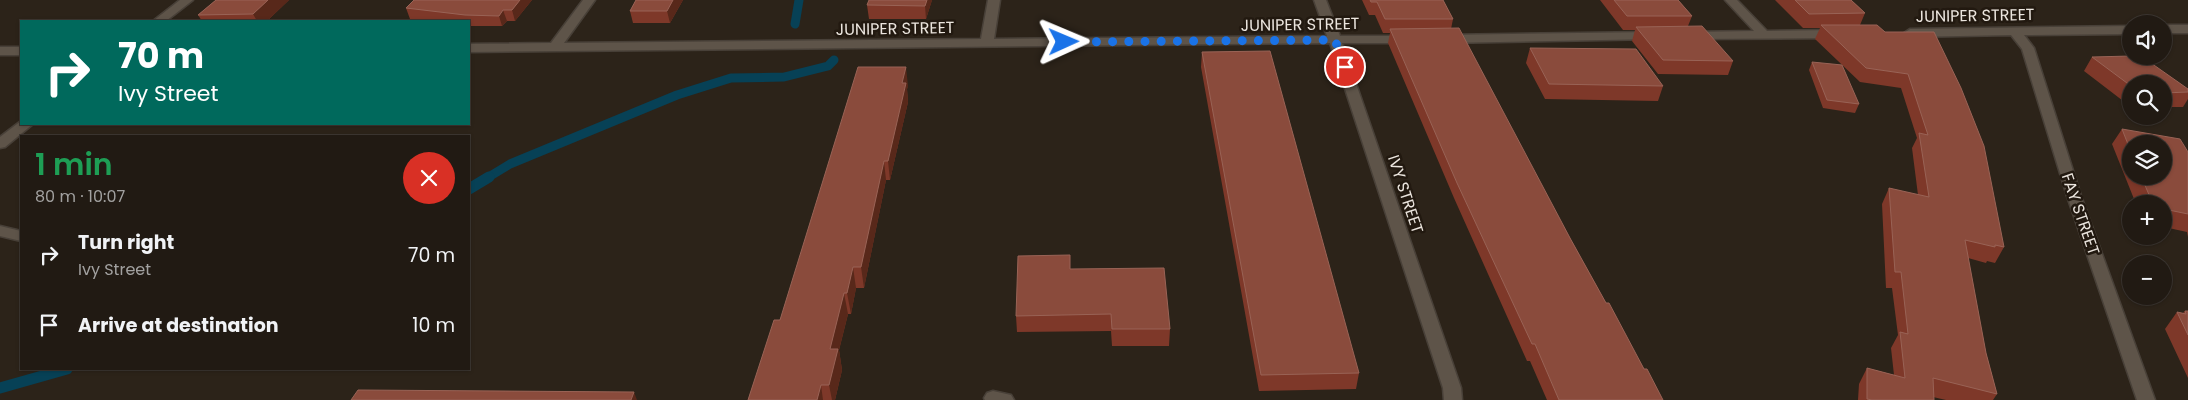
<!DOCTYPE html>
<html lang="en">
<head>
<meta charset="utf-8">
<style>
	:root { --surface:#211a13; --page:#2d2721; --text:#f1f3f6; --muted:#a2a1a0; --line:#3e3833 }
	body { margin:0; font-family:Poppins,sans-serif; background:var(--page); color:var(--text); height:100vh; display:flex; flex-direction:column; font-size:19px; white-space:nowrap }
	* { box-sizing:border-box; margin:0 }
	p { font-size:16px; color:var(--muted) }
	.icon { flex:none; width:28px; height:28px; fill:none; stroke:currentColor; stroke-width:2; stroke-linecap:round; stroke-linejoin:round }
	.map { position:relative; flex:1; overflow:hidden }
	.details { position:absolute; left:20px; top:135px; width:450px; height:235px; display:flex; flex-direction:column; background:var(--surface); border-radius:0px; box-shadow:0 1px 4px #0004,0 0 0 1px var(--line) }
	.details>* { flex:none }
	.hud { position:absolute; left:20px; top:20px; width:450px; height:105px; border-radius:0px; box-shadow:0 1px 4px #0004,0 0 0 1px var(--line); background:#00695c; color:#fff; overflow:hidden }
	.tools { position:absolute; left:2122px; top:15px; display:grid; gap:10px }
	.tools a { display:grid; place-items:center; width:50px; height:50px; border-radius:50%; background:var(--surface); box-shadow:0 1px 4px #0004,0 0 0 1px var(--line); font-size:25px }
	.pin { position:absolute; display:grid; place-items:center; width:42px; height:42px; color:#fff; margin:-21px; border:2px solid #fff; border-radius:50%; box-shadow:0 1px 5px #0007 }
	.me { position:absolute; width:55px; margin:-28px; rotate:89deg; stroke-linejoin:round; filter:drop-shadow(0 0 4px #0008) }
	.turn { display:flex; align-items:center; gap:18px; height:105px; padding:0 15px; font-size:22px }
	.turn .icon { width:65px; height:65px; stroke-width:2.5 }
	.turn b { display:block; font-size:35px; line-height:42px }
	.round { display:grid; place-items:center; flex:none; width:52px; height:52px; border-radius:26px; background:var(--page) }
	.headline { display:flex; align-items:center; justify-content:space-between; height:85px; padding:0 15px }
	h1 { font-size:30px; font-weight:600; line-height:38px; color:#1e9e55 }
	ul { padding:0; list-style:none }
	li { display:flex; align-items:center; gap:15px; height:70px; padding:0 15px }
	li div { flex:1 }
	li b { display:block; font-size:19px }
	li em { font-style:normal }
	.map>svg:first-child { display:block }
</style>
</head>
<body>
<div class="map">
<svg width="2188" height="400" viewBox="0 0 2188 400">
	<rect width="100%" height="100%" fill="#2c2319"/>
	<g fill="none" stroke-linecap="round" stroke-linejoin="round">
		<path stroke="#074156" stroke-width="9" d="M795,24l4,-24
			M487,178l23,-14 167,-69 54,-17 53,-1 44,-11 6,-6"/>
		<path stroke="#074156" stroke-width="11" d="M469,189l20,-12
			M0,388l67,-19"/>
		<defs>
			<path id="street" d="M180,0h13l-27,21h-13z
				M583,0h12l-31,43 417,-4 7,-39h12l-6,39 333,-3 -13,-36h12l14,36h71l2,3 -2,3 -4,1h-65l119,345 1,12h-18l-1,-12 -113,-345 -861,9v-8l82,-1z
				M1725,0h12l30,31 70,-1 6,4 -6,4 -151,1 -2,-3 6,-4 64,-1z
				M2164,25h24v8h-24z
				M2131,26v8l-107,1 10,13 47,148 74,204h-18l-70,-204 -45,-147 -11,-14 -101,2 -6,-4 6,-4z
				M1652,32l6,4 -2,3 -211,4 -6,-4 6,-4z
				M0,47h21v8h-21z
				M21,121v3h12l-28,23 -5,1v-11z
				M0,226l21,5v10l-21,-5z
				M993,391l18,4 3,5h-29l-1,-2 3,-5z"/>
		</defs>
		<use href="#street" stroke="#484038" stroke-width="3"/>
		<use href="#street" fill="#5e5449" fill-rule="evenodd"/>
	</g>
	<path fill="#7e3829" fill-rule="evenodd" d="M216,0h73l-22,21h-65l-4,-6z
		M532,0l-17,21h-8l-5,5h-33v-5h-39l-20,-2 -4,-11z
		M636,0h47l-13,23h-37l-3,-12z
		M932,0l-6,19h-57l-2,-14z
		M1362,0h81l10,19 -2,10 119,209 36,65 38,66 19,31h-116l-17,-39h-3l-73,-163 -66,-155 2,-10h-7l-8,-18h-6z
		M1600,0h78l14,16 -4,10 45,35 -5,14 -70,-1 -26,-33 3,-11h-12z
		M1775,0h76l14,13 -5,12 25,7 119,215 -9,16 -8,-2 -1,2 -18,-5 18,95 11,41 -4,6h-47l-13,-3 1,3h-76l1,-16 8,-16 27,7 -3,-27 7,-13 -6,-47h-6l-4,-84 7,-16 29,7 -6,-47 5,-10 -16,-50 -41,-6 -45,-43 5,-11h-17z
		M1530,48l133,38 -5,15 -113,-2 -19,-36z
		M1202,52l157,321 -3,16 -97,2 -58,-324z
		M2092,57l96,32v10l-5,8h-19v-23h-33v23l-47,-36z
		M1812,62l47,42 -4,9 -32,-5 -14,-38z
		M908,86l-1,3 1,13 -18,78h-4l-22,108h-8l-5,26h-3l-9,36 3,20 -7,30h-87l32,-80z
		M2122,129l66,23v85l-1,-5 -23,-5v-23h-28l-24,-60zM2131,144l33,32h-33z
		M1070,269l100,60 -1,17h-57l-1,-15 -94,1 -1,-16z
		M2185,311h3v67l-23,-49 12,-17 6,1z"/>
	<path fill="#58281a" d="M268,0h21l-22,21h-10l-4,-7z
		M520,0h12l-17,21 -3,-11z
		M673,0h10l-13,23 -3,-12z
		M927,0h5l-6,19 -1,-13z
		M503,10l4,11 -5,5 -3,-10z
		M906,67l2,19 -1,3 1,13 -18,78 -2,-19 14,-78z
		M884,161l2,19 -22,108 -3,-21z
		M853,267l3,21 -5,26 -4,-21z
		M844,293l4,21 -9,36 3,20 -7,30h-3l-3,-15 1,-36z
		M821,385l2,15h-6z
		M634,392l3,8h-6z"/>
	<path fill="#8a4b3c" stroke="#996356" d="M216,0h52l-15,14 -55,1z
		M414,0h106l-8,10h-9l-4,6 -34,-1 -59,-7z
		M636,0h37l-6,11h-37z
		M869,0h58l-2,6 -58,-1z
		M1370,0h73l10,19h-68l-8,-17h-6z
		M1614,0h64l14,16h-65z
		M1795,0h56l14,13 -56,1z
		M1821,25h56l8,7h49l27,56 23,58 20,101 -9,-2v2l-30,-7 21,113 11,41 -64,-16 1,22h-62l-5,-1v-31l38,10 -5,-46 8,2 -7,-62h-6l-6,-84 40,9 -10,-64 9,2 -20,-61 -42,-6z
		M1702,26l31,35 -70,-1 -27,-33z
		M1459,28l111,210 36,65h3l35,66h3l16,31h-104l-24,-56h-3l-75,-161 -67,-154z
		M1530,48l106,1 27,37 -114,-2z
		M1270,51l89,322 -98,2 -59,-323z
		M2131,56h10l47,33v3l-24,1v-9h-33v2l-39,-29z
		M1812,62l30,3 17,39 -32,-4z
		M858,67h48l-4,16h4l-18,78h-4l-23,106h-8l-6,26h-3l-14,56h8l-9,36h-8l-4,15h-69l26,-80h6z
		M2122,129l58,10 8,13v62l-24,-5v-5h-11l-12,-28h23v-32h-33v8z
		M1070,255v14l94,-1 6,61h-58l-1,-15 -95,2 2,-60z
		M2185,311h3v24l-11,-23 9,2z
		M358,390l276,2 -3,8h-280z"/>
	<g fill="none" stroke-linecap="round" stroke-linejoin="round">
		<path stroke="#1a73e8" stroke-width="9" stroke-dasharray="0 16.2" d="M1064,42l271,-2 10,27"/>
	</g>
	<g text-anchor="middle" stroke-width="5" stroke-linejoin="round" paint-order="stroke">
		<g font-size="16" fill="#ebe5de" stroke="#221910">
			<text transform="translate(1975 15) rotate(-1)" y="6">JUNIPER STREET</text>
			<text transform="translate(1300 24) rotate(-1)" y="6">JUNIPER STREET</text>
			<text transform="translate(895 28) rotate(-1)" y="6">JUNIPER STREET</text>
			<text transform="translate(1406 194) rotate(72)" y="6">IVY STREET</text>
			<text transform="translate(2081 214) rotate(71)" y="6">FAY STREET</text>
		</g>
	</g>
</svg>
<div class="tools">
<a><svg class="icon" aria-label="sound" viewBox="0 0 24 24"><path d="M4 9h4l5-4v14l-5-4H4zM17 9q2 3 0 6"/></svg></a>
<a><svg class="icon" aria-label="search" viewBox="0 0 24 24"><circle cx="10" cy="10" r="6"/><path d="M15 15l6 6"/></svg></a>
<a><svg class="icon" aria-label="layers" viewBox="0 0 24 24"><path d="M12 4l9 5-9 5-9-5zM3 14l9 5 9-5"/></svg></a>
<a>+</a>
<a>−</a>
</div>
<div class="pin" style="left:1345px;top:67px;background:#d93025"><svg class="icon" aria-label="arrive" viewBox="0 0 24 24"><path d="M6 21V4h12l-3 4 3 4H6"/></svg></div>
<svg class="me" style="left:1064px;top:42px" viewBox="-20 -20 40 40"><path d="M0-17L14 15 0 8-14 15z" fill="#1a73e8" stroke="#fff" stroke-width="4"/></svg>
<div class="hud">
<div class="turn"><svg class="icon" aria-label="right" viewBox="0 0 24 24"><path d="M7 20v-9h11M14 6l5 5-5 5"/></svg><div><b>70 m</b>Ivy Street</div></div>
</div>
<section class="details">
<div class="headline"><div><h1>1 min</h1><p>80 m · 10:07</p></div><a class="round" style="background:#d93025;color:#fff"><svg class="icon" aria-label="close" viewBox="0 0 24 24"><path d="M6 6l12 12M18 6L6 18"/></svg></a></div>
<ul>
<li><svg class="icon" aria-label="right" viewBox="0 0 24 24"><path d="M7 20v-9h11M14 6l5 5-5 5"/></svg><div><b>Turn right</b><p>Ivy Street</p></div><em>70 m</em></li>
<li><svg class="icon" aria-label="arrive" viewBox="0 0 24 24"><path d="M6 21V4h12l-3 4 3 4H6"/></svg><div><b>Arrive at destination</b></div><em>10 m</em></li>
</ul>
</section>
</div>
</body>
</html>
